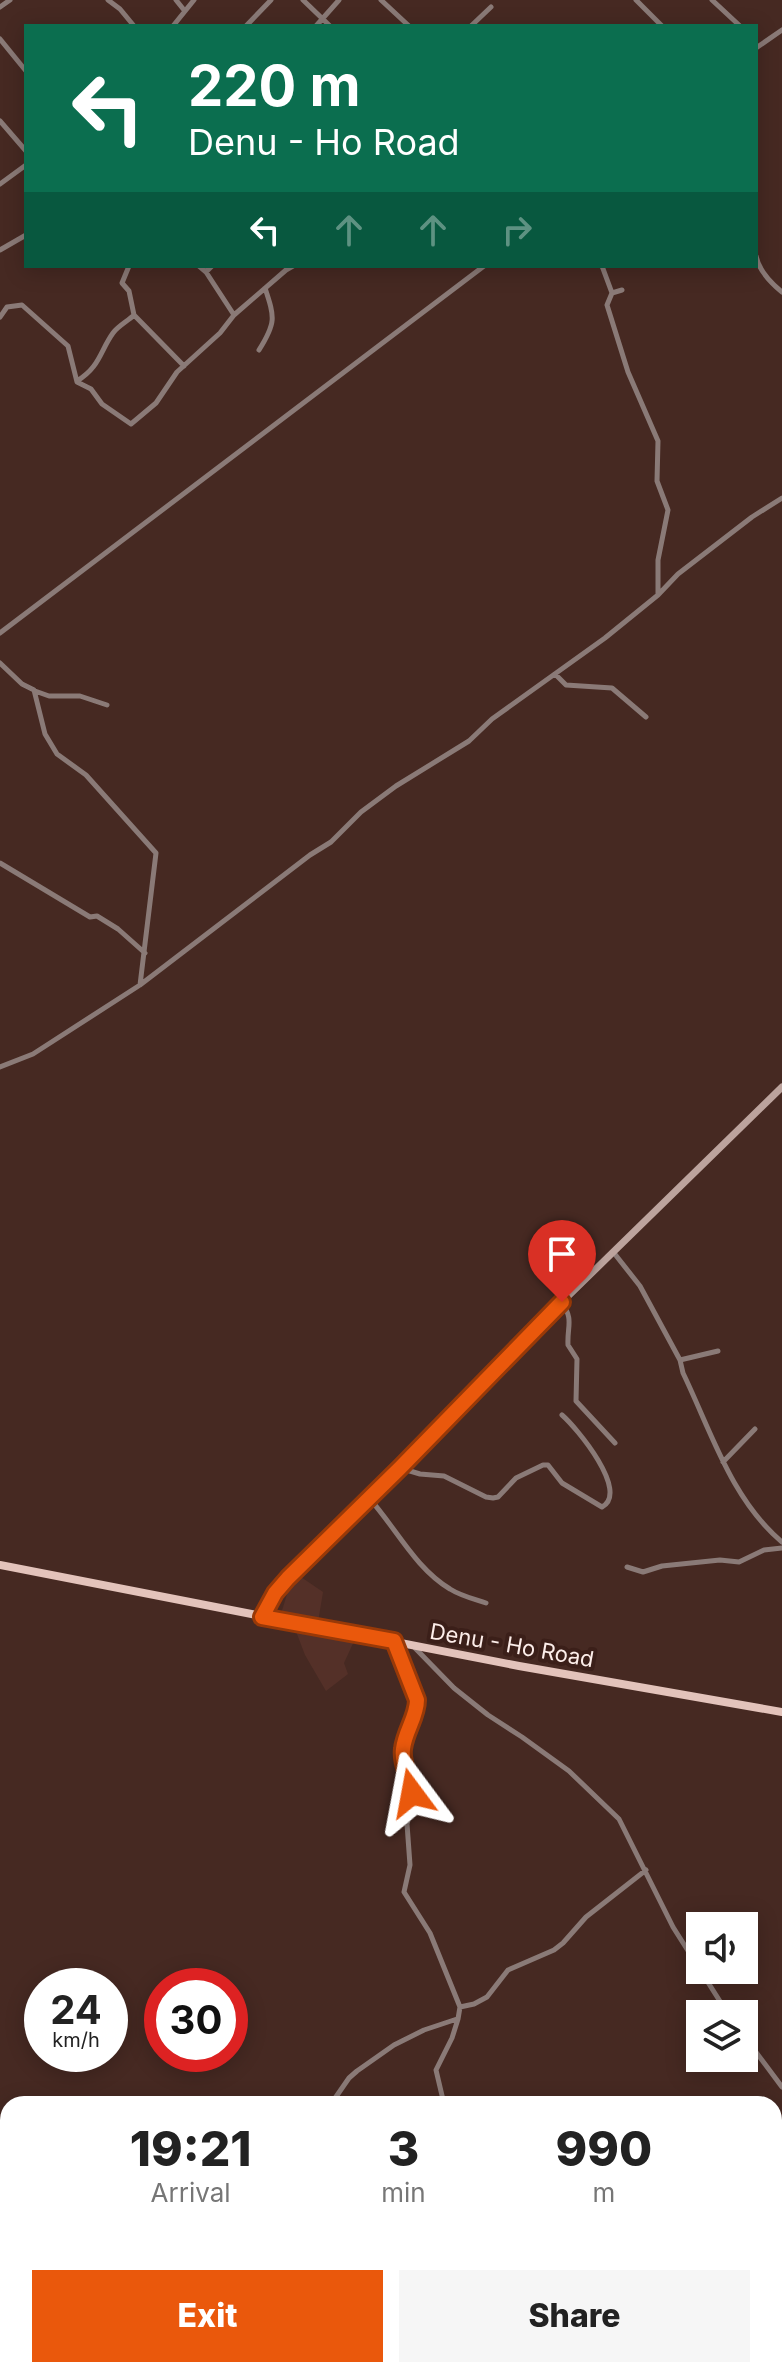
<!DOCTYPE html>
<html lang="en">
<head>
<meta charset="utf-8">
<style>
	:root { --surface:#fff; --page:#f6f6f6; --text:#222; --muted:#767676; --accent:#ea580c }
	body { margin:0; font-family:Inter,sans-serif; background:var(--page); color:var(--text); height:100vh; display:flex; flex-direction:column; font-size:30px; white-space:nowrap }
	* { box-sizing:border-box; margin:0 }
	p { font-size:26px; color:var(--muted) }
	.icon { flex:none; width:44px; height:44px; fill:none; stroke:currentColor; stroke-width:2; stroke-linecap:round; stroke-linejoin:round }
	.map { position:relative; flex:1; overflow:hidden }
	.side { position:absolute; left:0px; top:2096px; width:782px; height:282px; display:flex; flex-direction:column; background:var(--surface); border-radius:24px 24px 0 0; box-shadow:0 4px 20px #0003 }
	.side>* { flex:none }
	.guide { position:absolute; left:24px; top:24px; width:734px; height:244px; border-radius:0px; box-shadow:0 4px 20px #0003; background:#0b6e4f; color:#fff; overflow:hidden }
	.buttons { position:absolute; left:686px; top:1912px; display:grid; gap:16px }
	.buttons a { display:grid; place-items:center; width:72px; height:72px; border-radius:0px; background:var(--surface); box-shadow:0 4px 20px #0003; font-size:40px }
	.speed { position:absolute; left:24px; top:1968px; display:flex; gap:16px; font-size:40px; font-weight:700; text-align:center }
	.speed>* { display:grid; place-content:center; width:104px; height:104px; border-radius:50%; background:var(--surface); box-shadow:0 4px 20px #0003; line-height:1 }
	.speed small { font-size:20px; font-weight:400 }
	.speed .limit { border:12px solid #d22; background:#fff; color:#111 }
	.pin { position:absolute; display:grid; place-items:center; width:68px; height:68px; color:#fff; margin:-82px -34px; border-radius:50% 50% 50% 0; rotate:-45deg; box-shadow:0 0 8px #0007 }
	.pin .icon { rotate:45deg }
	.me { position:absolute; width:88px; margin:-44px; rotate:347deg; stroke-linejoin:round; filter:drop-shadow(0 0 6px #0008) }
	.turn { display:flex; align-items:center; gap:28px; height:168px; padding:0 32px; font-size:36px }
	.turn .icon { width:104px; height:104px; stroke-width:2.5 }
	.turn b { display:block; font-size:56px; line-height:68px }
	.lanes { display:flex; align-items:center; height:76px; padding:0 32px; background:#0003; justify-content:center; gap:40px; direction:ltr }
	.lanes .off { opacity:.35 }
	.eta { display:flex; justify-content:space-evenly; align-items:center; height:136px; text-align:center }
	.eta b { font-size:48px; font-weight:800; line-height:56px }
	.action { display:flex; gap:16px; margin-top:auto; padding:16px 32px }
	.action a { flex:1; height:92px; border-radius:0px; background:var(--accent); color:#fff; font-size:32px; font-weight:800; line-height:92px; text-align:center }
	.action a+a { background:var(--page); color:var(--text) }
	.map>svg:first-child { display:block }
</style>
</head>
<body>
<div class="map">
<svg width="782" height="2377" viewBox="0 0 782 2377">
	<rect width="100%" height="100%" fill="#462922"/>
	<path fill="#543028" d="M298,1575l25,17 -5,30 -38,-5 8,-26z
		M298,1628l57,11 -11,24 4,11 -22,17 -21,-36 -8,-21z"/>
	<path fill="#72443a" d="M0,2234l8,4v132h195l9,7h-212z"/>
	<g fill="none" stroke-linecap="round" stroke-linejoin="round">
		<path stroke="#8a7a77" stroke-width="5" d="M108,0l12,9 14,17
			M176,0l8,10
			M303,0l27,26
			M381,0l28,26
			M636,0l26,26
			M712,0l28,26
			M0,7l10,-7
			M173,26l21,-26
			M246,26l25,-26
			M316,26l23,-26
			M471,26l20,-19
			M0,39l26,32
			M756,48l26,-18
			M0,121l26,30
			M0,184l26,-19
			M0,250l26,-15
			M756,256c3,15 15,27 26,36
			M129,266l-7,17 7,8 5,24 50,51
			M199,266l7,6 28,43
			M602,266l10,27
			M206,272l6,-6
			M622,290l-10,3 -5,12 21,67 30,69 -1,40 11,29 -10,50v34
			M0,317l7,-10 15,-2 46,41 9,36 14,7 11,15 29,20 25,-21 21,-31 43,-39 14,-18 52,-45 7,-4
			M259,350c17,-27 16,-32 6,-62
			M77,381c23,-14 23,-30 36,-48 5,-7 15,-12 21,-18
			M0,633l484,-367
			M0,663l22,21 12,6 11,44 12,20 29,21 70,78 -16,132
			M555,674l11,11 46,3 34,29
			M35,691l14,5h31l27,9
			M0,863l90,54 7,-1 21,13 27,24
			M0,1067l33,-13 107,-69 170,-130 21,-13 30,-30 35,-26 73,-45 23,-22 113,-81 53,-43 20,-21 74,-57 30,-19
			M614,1253l26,33 40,74 3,13c28,58 48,126 99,169
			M562,1302c12,19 5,23 6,43l9,14 -1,42 39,42
			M680,1360l38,-9
			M723,1462l32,-33
			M400,1468l20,6 24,2 42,21 7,1 5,-1 18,-19 27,-13h5l14,18 40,24c28,-15 -25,-79 -40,-92
			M369,1498c27,30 46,70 81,91 11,7 24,10 36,14
			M627,1567l16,5 19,-6 58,-6 19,2 25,-12 18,-2
			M394,1643l23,57v8l-10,24 -5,24 8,23 2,14v12l-5,19 3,41 -6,27 26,41 30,74 -2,12 -6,19 -16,32 8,34
			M415,1648l39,40 34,27 34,22 47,34 50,48 54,108 55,87
			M460,2007l14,-3 13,-7 21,-27 46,-20 9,-7 23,-26 60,-47
			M744,2036l38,51
			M331,2104l18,-26 8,-7 37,-26 30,-15 33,-11
			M652,2370l26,7"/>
		<path stroke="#bca39d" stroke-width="7" d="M262,1617l13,-24 13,-15 112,-110 116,-121 266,-260"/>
		<path stroke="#e3c3bb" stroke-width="8" d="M0,1565l519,101 263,46"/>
	</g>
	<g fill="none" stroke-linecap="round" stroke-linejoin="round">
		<defs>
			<path id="route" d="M412,1793c-2,-15 -11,-30 -9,-44 2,-18 14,-32 14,-49l-23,-59 -132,-24 13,-24 13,-15 112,-110 162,-166"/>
		</defs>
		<use href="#route" stroke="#983908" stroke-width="20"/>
		<use href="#route" stroke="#ea580c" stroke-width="14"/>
	</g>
	<g text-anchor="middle" stroke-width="8" stroke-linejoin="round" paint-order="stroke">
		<g font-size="22" fill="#fcede9" stroke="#3b1f19">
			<text transform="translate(512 1645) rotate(10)" y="8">Denu - Ho Road</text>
		</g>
	</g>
</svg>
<div class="buttons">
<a><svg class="icon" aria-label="sound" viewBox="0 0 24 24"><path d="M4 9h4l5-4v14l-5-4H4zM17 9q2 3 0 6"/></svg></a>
<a><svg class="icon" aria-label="layers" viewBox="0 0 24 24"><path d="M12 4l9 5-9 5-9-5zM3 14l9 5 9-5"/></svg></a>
</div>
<div class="speed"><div>24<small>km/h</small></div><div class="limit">30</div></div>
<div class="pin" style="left:562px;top:1302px;background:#d93025"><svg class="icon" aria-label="arrive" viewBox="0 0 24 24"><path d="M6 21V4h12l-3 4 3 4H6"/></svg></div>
<svg class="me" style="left:412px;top:1793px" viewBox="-20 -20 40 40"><path d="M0-17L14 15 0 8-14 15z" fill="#ea580c" stroke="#fff" stroke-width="4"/></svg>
<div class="guide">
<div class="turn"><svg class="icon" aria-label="left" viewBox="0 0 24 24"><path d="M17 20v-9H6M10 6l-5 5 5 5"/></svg><div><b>220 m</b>Denu - Ho Road</div></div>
<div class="lanes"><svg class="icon" aria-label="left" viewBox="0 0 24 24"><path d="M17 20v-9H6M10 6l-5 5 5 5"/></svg><svg class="icon off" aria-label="ahead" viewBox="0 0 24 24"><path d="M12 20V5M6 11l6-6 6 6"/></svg><svg class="icon off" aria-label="ahead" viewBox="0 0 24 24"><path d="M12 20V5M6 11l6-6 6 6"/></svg><svg class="icon off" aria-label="right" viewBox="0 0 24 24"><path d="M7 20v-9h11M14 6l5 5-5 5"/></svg></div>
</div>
<section class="side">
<div class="eta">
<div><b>19:21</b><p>Arrival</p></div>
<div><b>3</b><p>min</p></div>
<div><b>990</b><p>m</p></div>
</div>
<div class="action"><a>Exit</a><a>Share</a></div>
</section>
</div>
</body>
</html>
